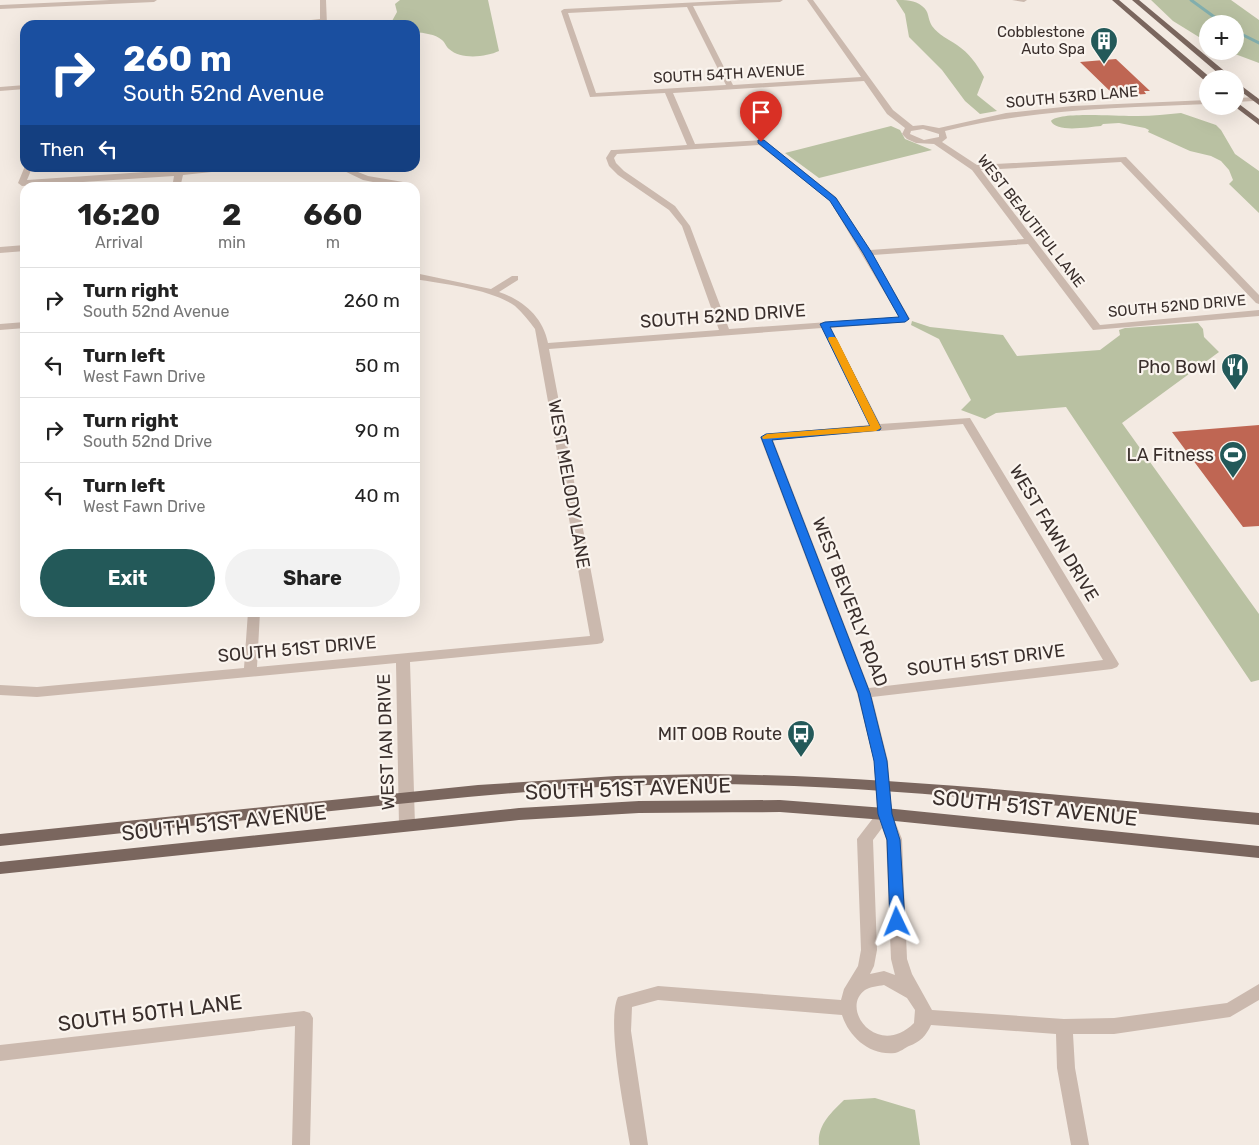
<!DOCTYPE html>
<html lang="en">
<head>
<meta charset="utf-8">
<style>
	:root { --surface:#fff; --page:#f2f2f2; --text:#222; --muted:#767676; --line:#e0e0e0; --accent:#235959 }
	body { margin:0; font-family:Rubik,sans-serif; background:var(--page); color:var(--text); height:100vh; display:flex; flex-direction:column; font-size:19px; white-space:nowrap }
	* { box-sizing:border-box; margin:0 }
	p { font-size:16px; color:var(--muted) }
	.icon { flex:none; width:28px; height:28px; fill:none; stroke:currentColor; stroke-width:2; stroke-linecap:round; stroke-linejoin:round }
	.map { position:relative; flex:1; overflow:hidden }
	.drawer { position:absolute; left:20px; top:182px; width:400px; height:435px; display:flex; flex-direction:column; background:var(--surface); border-radius:15px; box-shadow:0 5px 20px #0002 }
	.drawer>* { flex:none }
	.guide { position:absolute; left:20px; top:20px; width:400px; height:152px; border-radius:15px; box-shadow:0 5px 20px #0002; background:#1a4fa0; color:#fff; overflow:hidden }
	.fabs { position:absolute; left:1199px; top:15px; display:grid; gap:10px }
	.fabs a { display:grid; place-items:center; width:45px; height:45px; border-radius:50%; background:var(--surface); box-shadow:0 5px 20px #0002; font-size:25px }
	.pin { position:absolute; display:grid; place-items:center; width:42px; height:42px; color:#fff; margin:-51px -21px; border-radius:50% 50% 50% 0; rotate:-45deg; box-shadow:0 0 5px #0007 }
	.pin .icon { rotate:45deg }
	.me { position:absolute; width:55px; margin:-28px; rotate:358deg; stroke-linejoin:round; filter:drop-shadow(0 0 4px #0008) }
	.turn { display:flex; align-items:center; gap:18px; height:105px; padding:0 20px; font-size:22px }
	.turn .icon { width:65px; height:65px; stroke-width:2.5 }
	.turn b { display:block; font-size:35px; line-height:42px }
	.then { display:flex; align-items:center; height:48px; padding:0 20px; background:#0003; gap:10px; font-size:19px }
	.eta { display:flex; justify-content:space-evenly; align-items:center; height:85px; text-align:center }
	.eta b { font-size:30px; font-weight:700; line-height:35px }
	.button { display:flex; gap:10px; margin-top:auto; padding:10px 20px }
	.button a { flex:1; height:58px; border-radius:30px; background:var(--accent); color:#fff; font-size:20px; font-weight:700; line-height:58px; text-align:center }
	.button a+a { background:var(--page); color:var(--text) }
	ul { padding:0; list-style:none }
	li { display:flex; align-items:center; gap:15px; height:65px; padding:0 20px; border-top:1px solid var(--line) }
	li div { flex:1 }
	li b { display:block; font-size:19px }
	li em { font-style:normal }
	.map>svg:first-child { display:block }
</style>
</head>
<body>
<div class="map">
<svg width="1259" height="1145" viewBox="0 0 1259 1145">
	<rect width="100%" height="100%" fill="#f3eae2"/>
	<path fill="#b9c1a2" d="M400,0h88l11,51c-13,6 -38,9 -50,-2 -3,-2 -4,-7 -7,-9 -7,-6 -18,-7 -27,-8v-7h-22l-1,-4 5,-9 -2,-8z
		M896,0c9,0 19,0 26,6 8,6 5,12 10,20 7,9 16,13 25,19 12,8 20,19 27,32l-7,18 20,16 -17,3 -15,-13 -23,-31 -33,-33 -4,-23z
		M1151,0h80l28,20v43l-32,-12h8v-27h-27l-1,18 -34,-21z
		M1181,113l35,12 5,5 14,24 24,17v42l-30,-29 4,-4 -4,-10 -8,-9 -10,-5 -21,-5 -42,-19 1,-2 -4,-2 -26,-5 -16,1 -2,2c-13,1 -45,7 -50,-5 9,-10 71,-4 87,-5 15,0 29,-2 43,-3z
		M891,126l9,4 5,9 27,11 -113,28 -34,-25z
		M912,321l18,6 73,8 14,21 83,-6 20,-15 -1,-5 6,-2 73,-5 5,6 1,8 15,15 -97,71 137,191v66l-8,2 -185,-275 -70,6 -11,6 -24,-9 10,-10 -32,-61 -28,-14z
		M875,1098l40,12 5,35h-101c-2,-20 12,-32 25,-45z"/>
	<g fill="none" stroke-linecap="round" stroke-linejoin="round">
		<path stroke="#82aead" stroke-width="3" d="M1191,0l33,24
			M1235,31l24,12"/>
	</g>
	<path fill="#bf6653" d="M1116,59l34,32h-6l2,3 -31,2 -35,-34z
		M1259,425v101l-16,1 -71,-95z"/>
	<g fill="none" stroke-linecap="round" stroke-linejoin="round">
		<path fill="#cbb9ae" fill-rule="evenodd" d="M320,0h6l1,25h-6l-1,-2 -39,2 3,-2 36,-4z
			M741,0h42l-3,2 -87,4 40,79 128,-8 -54,-77h6l80,110 20,16 10,-1 16,3 67,-15 66,-7 136,-6v4c-89,4 -177,5 -263,27l2,7 -5,4 35,23 149,-8 133,138v9l-3,-1 -135,-141 -140,8 119,155 159,-15v6l-166,14 -65,-86 -155,11 37,64 -5,3 -74,6 49,96 90,-6 149,246 -2,3 -5,2 -240,28 16,64 4,53 10,25 5,120 5,15 20,36 132,9 50,-1 113,-15 32,-19v16l-29,17 -116,17h-41l2,34 14,77h-18l-14,-77 -1,-34 -125,-9c-5,11 -11,17 -22,21 -4,2 -9,6 -14,7 -25,3 -46,-16 -53,-38l-184,-15 -26,7 -1,24 17,114h-18c-5,-32 -24,-123 -12,-148l40,-11 183,14 3,-11 14,-23 3,-16 -4,-111 20,-26 -3,-52 -17,-68 -97,-256 6,-3 103,-9 -47,-97 -273,21 55,291 -2,3 -5,1 -187,18 5,163 -3,4 -5,2 -5,-2 -3,-4 -3,-162 -359,34 -37,-2v-10l37,2 207,-19 4,-56h12l-3,55 333,-31 -55,-307c-6,-8 -12,-16 -20,-23 -24,-17 -71,-22 -100,-27v-6l76,16 21,-13h6v4l-19,12c24,8 44,25 49,51l171,-13 -37,-104 -13,-16 -51,-35 -9,-9 -3,-8 5,-8h3l73,-5 -22,-52 -75,4 -29,-86 3,-2zM687,7l39,78 -130,8 -28,-80zM864,81l23,33 18,14 -3,6 5,5 9,4 18,1 38,26 52,69 -154,11 -34,-53 -72,-57 -69,4 -22,-51zM923,129l16,5v3l-15,3 -14,-6 1,-3zM759,145l71,56 69,116 -170,12 -39,-103 -15,-20 -51,-35 -8,-8 -2,-5 3,-4zM963,424l140,236 -234,28 -96,-248zM882,828l4,11 5,120 4,16 -11,-4 -14,3 4,-8 3,-16 -4,-110zM884,985l23,13 8,12 -1,13c-36,36 -75,-14 -49,-33 5,-3 13,-4 19,-5z
			M25,85v4l-25,2v-4z
			M1257,97v4h-3l-19,1v-4z
			M25,166l7,2 -5,12 177,-12h21l-4,3 -38,4 -3,13h-8l2,-12 -152,10 -4,-3z
			M338,168h10l20,8 35,6 4,3 -4,3 -40,-8z
			M25,245v6l-25,2v-6z
			M25,322v6l-25,2v-6z
			M304,1011l6,2 3,5 -3,127h-18l3,-119 -295,35v-16z"/>
		<path fill="#cbb9ae" fill-rule="evenodd" d="M110,0h47l-3,2 -154,7v-4z
			M1012,0h15l-3,2z"/>
		<path fill="#7a665e" fill-rule="evenodd" d="M1112,0h7l93,79 -7,2z
			M1132,0h7l95,79h-9z
			M1235,81l24,18v6l-24,-18z
			M1235,101l24,18v6l-25,-19z
			M708,774c184,2 367,23 551,39v12c-183,-16 -367,-40 -551,-41 -123,0 -245,13 -367,26 -114,12 -227,24 -341,36v-12l478,-49 138,-9z
			M780,800l105,8 374,38v12l-374,-38 -105,-8 -141,1 -120,7 -519,54v-12l519,-54 120,-7z"/>
	</g>
	<path fill="#1a73e8" stroke="#114b97" d="M758,140h6l72,58 36,55 37,66 -4,3 -75,5 51,101 -1,2 -108,10 98,253 17,68 5,53 8,26 5,82 -2,5 -6,2 -5,-2 -2,-5 -3,-82 -9,-26 -4,-53 -16,-68 -97,-256 5,-3 104,-8 -50,-102 5,-2 74,-5 -36,-64 -33,-52 -72,-58z"/>
	<path fill="#f59e0b" d="M829,337h6l2,2 44,89 -5,3 -113,8 -1,-2 5,-3 103,-8 -42,-87z"/>
	<defs>
		<symbol id="building-pin" viewBox="-11 -11 22 30"><path d="M0 17L-7.5 6A9.5 9.5 0 1 1 7.5 6Z" fill="#235959" stroke="#faf4ee"/><path d="M-4-6H4V6H1V3H-1V6H-4ZM-2.5-4.3h1.7v1.8h-1.7ZM.8-4.3h1.7v1.8H.8ZM-2.5-1h1.7V.8h-1.7ZM.8-1h1.7V.8H.8Z" fill="#fff"/></symbol>
		<symbol id="restaurant-pin" viewBox="-11 -11 22 30"><path d="M0 17L-7.5 6A9.5 9.5 0 1 1 7.5 6Z" fill="#235959" stroke="#faf4ee"/><path d="M-5-6h1v4h1v-4h1v4h1v-4h1v5L-1.5 .5V6h-2V.5L-5-1ZM5-6V6H3V1.5H1.5Q1.5-4 5-6Z" fill="#fff"/></symbol>
		<symbol id="stadium-pin" viewBox="-11 -11 22 30"><path d="M0 17L-7.5 6A9.5 9.5 0 1 1 7.5 6Z" fill="#235959" stroke="#faf4ee"/><path d="M0-5a6.5 5 0 1 0 0 10a6.5 5 0 1 0 0-10ZM-3.5-1.8h7v3.6h-7Z" fill="#fff"/></symbol>
		<symbol id="bus-pin" viewBox="-11 -11 22 30"><path d="M0 17L-7.5 6A9.5 9.5 0 1 1 7.5 6Z" fill="#235959" stroke="#faf4ee"/><path d="M-5-6H5V4H4V6H2V4H-2V6H-4V4H-5ZM-3.5-4V0h7V-4ZM-3.5 1.2v1.5H-2V1.2ZM2 1.2v1.5H3.5V1.2Z" fill="#fff"/></symbol>
	</defs>
	<g fill-rule="evenodd">
		<use href="#building-pin" x="1088" y="25" width="32" height="43"/>
		<use href="#restaurant-pin" x="1219" y="351" width="32" height="43"/>
		<use href="#stadium-pin" x="1217" y="439" width="32" height="43"/>
		<use href="#bus-pin" x="785" y="718" width="32" height="43"/>
	</g>
	<g text-anchor="middle" stroke-width="4.5" stroke-linejoin="round" paint-order="stroke">
		<g font-size="15" fill="#3a2f2c" stroke="#faf4ee" text-anchor="end">
			<text x="1085" y="37">Cobblestone<tspan x="1085" dy="17">Auto Spa</tspan></text>
		</g>
		<g font-size="15" fill="#3a2f2c" stroke="#faf4ee">
			<text transform="translate(729 74) rotate(-3)" y="5">SOUTH 54TH AVENUE</text>
			<text transform="translate(1072 97) rotate(-5)" y="5">SOUTH 53RD LANE</text>
			<text transform="translate(1031 221) rotate(52)" y="5">WEST BEAUTIFUL LANE</text>
			<text transform="translate(1177 306) rotate(-5)" y="5">SOUTH 52ND DRIVE</text>
		</g>
		<g font-size="18" fill="#3a2f2c" stroke="#faf4ee">
			<text transform="translate(723 316) rotate(-4)" y="6">SOUTH 52ND DRIVE</text>
			<text transform="translate(569 484) rotate(80)" y="6">WEST MELODY LANE</text>
			<text transform="translate(1054 533) rotate(59)" y="6">WEST FAWN DRIVE</text>
			<text transform="translate(850 602) rotate(69)" y="6">WEST BEVERLY ROAD</text>
			<text transform="translate(297 649) rotate(-5)" y="6">SOUTH 51ST DRIVE</text>
			<text transform="translate(986 660) rotate(-7)" y="6">SOUTH 51ST DRIVE</text>
			<text transform="translate(386 742) rotate(-92)" y="6">WEST IAN DRIVE</text>
		</g>
		<g font-size="18" fill="#3a2f2c" stroke="#faf4ee" text-anchor="end">
			<text x="1216" y="373">Pho Bowl</text>
			<text x="1214" y="461">LA Fitness</text>
			<text x="782" y="740">MIT OOB Route</text>
		</g>
		<g font-size="21" fill="#3a2f2c" stroke="#faf4ee">
			<text transform="translate(628 789) rotate(-2)" y="7">SOUTH 51ST AVENUE</text>
			<text transform="translate(1035 808) rotate(6)" y="7">SOUTH 51ST AVENUE</text>
			<text transform="translate(224 823) rotate(-6)" y="7">SOUTH 51ST AVENUE</text>
			<text transform="translate(150 1013) rotate(-7)" y="7">SOUTH 50TH LANE</text>
		</g>
	</g>
</svg>
<div class="fabs">
<a>+</a>
<a>−</a>
</div>
<div class="pin" style="left:761px;top:142px;background:#d93025"><svg class="icon" aria-label="arrive" viewBox="0 0 24 24"><path d="M6 21V4h12l-3 4 3 4H6"/></svg></div>
<svg class="me" style="left:897px;top:922px" viewBox="-20 -20 40 40"><path d="M0-17L14 15 0 8-14 15z" fill="#1a73e8" stroke="#fff" stroke-width="4"/></svg>
<div class="guide">
<div class="turn"><svg class="icon" aria-label="right" viewBox="0 0 24 24"><path d="M7 20v-9h11M14 6l5 5-5 5"/></svg><div><b>260 m</b>South 52nd Avenue</div></div>
<div class="then">Then<svg class="icon" aria-label="left" viewBox="0 0 24 24"><path d="M17 20v-9H6M10 6l-5 5 5 5"/></svg></div>
</div>
<section class="drawer">
<div class="eta">
<div><b>16:20</b><p>Arrival</p></div>
<div><b>2</b><p>min</p></div>
<div><b>660</b><p>m</p></div>
</div>
<ul>
<li><svg class="icon" aria-label="right" viewBox="0 0 24 24"><path d="M7 20v-9h11M14 6l5 5-5 5"/></svg><div><b>Turn right</b><p>South 52nd Avenue</p></div><em>260 m</em></li>
<li><svg class="icon" aria-label="left" viewBox="0 0 24 24"><path d="M17 20v-9H6M10 6l-5 5 5 5"/></svg><div><b>Turn left</b><p>West Fawn Drive</p></div><em>50 m</em></li>
<li><svg class="icon" aria-label="right" viewBox="0 0 24 24"><path d="M7 20v-9h11M14 6l5 5-5 5"/></svg><div><b>Turn right</b><p>South 52nd Drive</p></div><em>90 m</em></li>
<li><svg class="icon" aria-label="left" viewBox="0 0 24 24"><path d="M17 20v-9H6M10 6l-5 5 5 5"/></svg><div><b>Turn left</b><p>West Fawn Drive</p></div><em>40 m</em></li>
</ul>
<div class="button"><a>Exit</a><a>Share</a></div>
</section>
</div>
</body>
</html>
